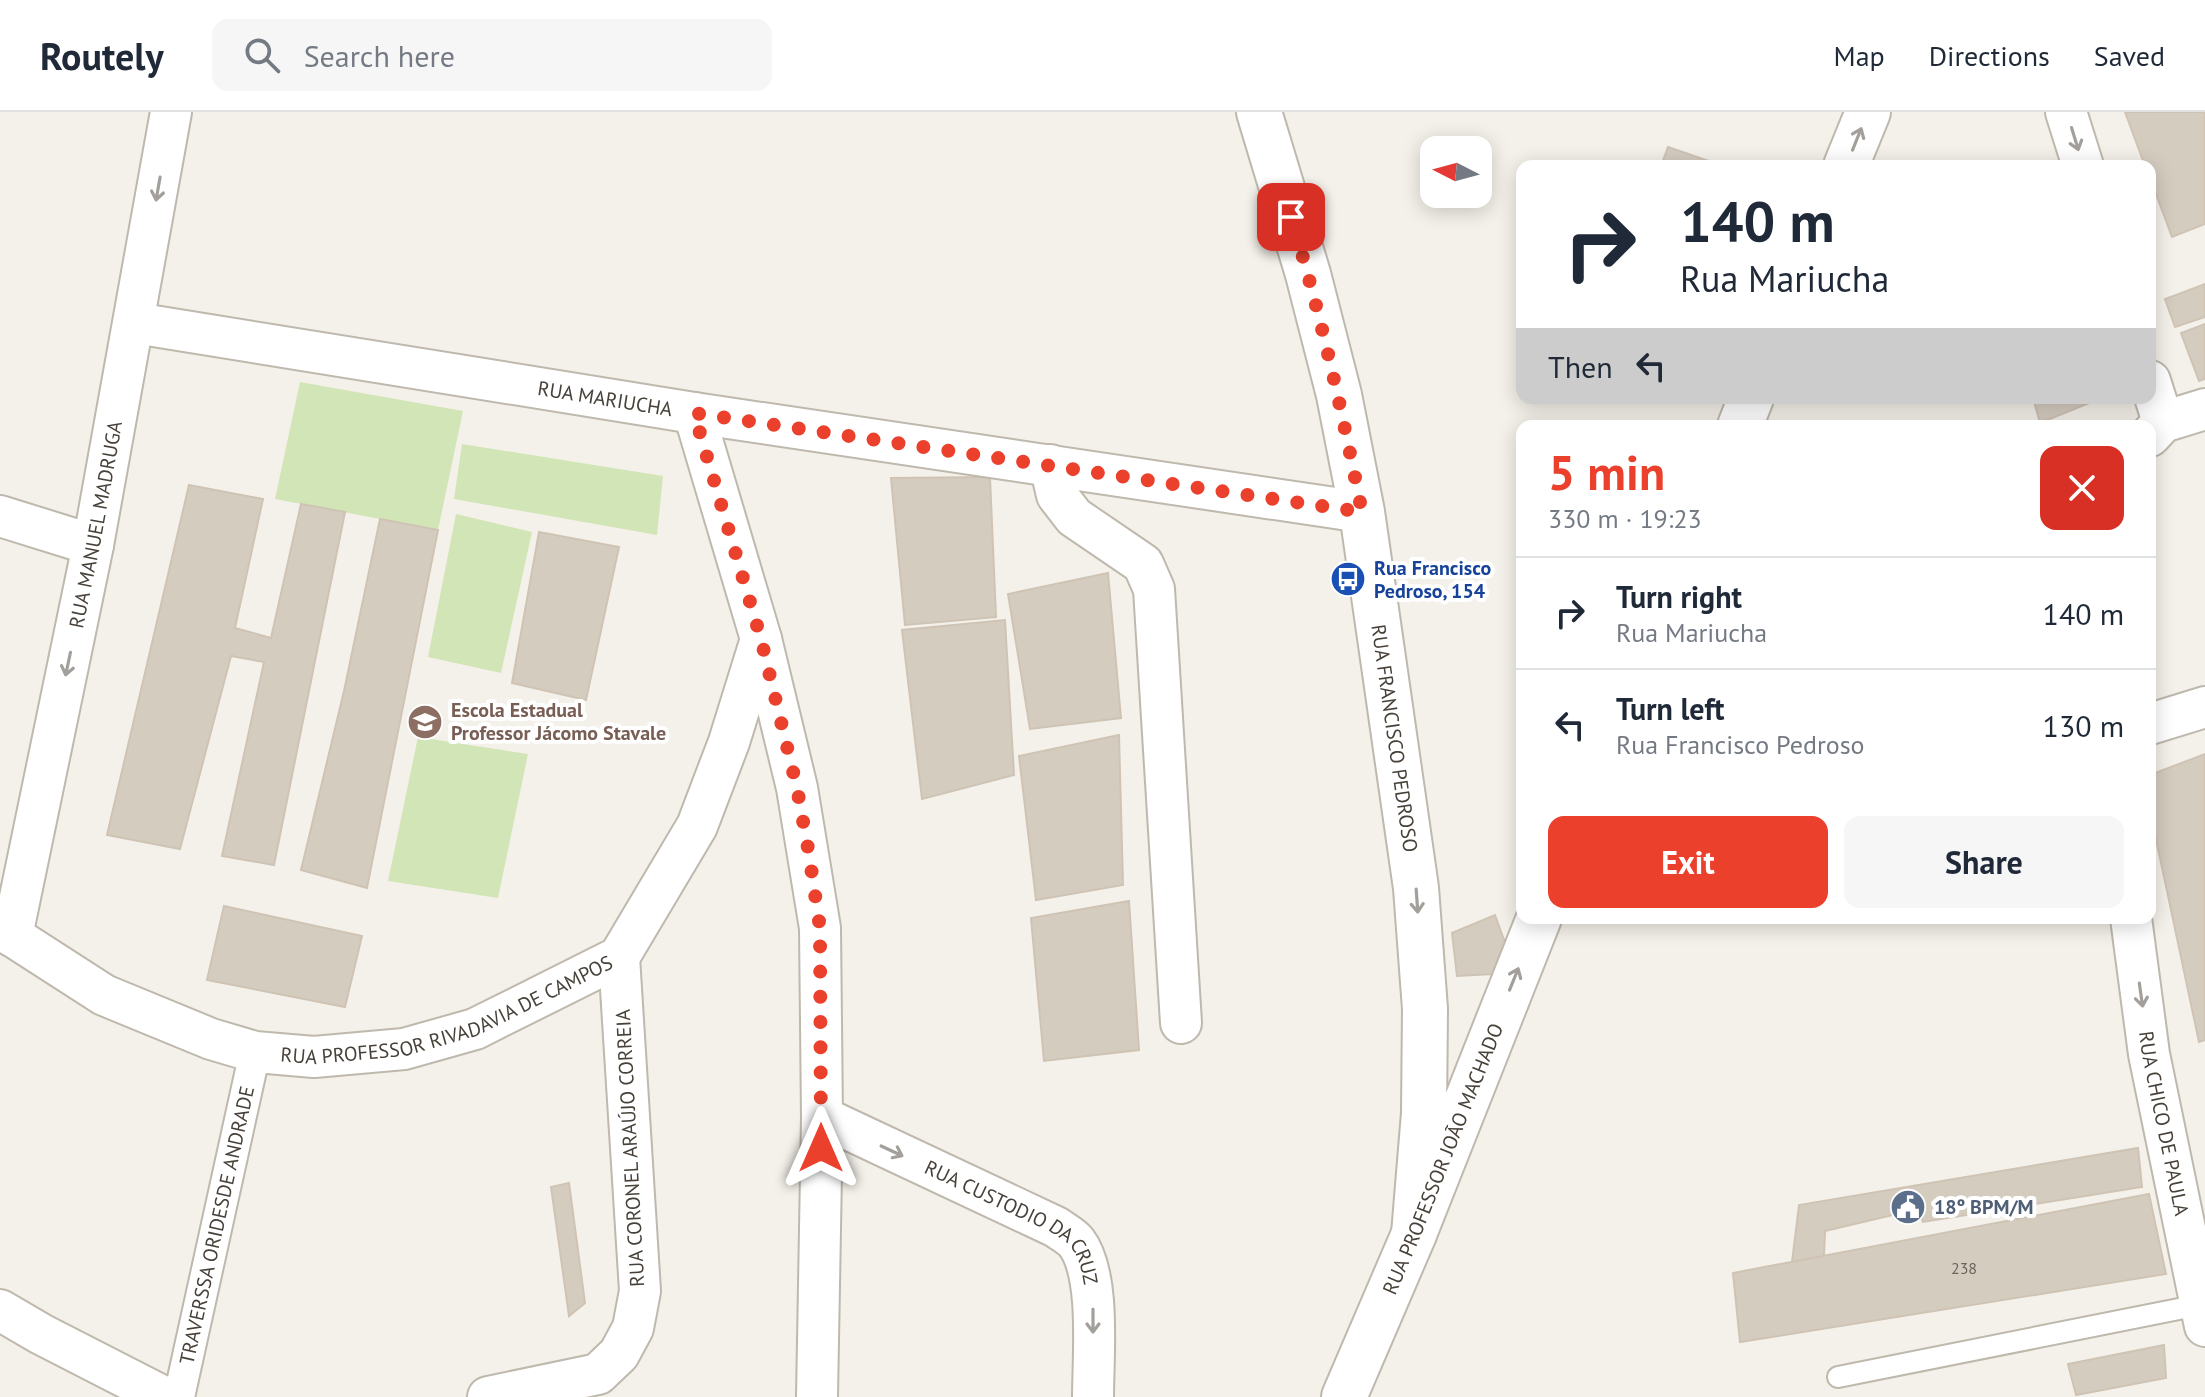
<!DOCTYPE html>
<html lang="en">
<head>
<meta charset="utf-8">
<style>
	:root { --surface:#fff; --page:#f6f6f7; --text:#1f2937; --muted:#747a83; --line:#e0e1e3; --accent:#ea402c }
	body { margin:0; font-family:"PT Sans",sans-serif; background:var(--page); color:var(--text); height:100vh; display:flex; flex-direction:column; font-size:30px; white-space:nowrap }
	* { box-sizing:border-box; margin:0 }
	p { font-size:26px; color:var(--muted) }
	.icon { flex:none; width:44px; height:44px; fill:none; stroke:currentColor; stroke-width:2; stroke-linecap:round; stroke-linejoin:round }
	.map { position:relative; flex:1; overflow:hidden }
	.sheet { position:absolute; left:1516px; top:308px; width:640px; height:504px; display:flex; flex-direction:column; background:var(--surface); border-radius:16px; box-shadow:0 4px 20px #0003 }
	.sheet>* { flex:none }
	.top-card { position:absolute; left:1516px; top:48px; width:640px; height:244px; border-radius:16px; box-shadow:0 4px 20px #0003; background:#fff; color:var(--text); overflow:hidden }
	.needle { width:52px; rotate:276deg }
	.controls { position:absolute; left:1420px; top:24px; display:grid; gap:16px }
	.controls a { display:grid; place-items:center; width:72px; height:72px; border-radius:16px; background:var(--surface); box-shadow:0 4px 20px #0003; font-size:40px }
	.pin { position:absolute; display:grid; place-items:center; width:68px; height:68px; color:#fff; margin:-34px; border-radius:16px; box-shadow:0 4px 12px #0006 }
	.me { position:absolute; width:88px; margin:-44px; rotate:0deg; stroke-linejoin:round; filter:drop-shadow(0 0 6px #0008) }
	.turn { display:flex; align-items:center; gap:28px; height:168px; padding:0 32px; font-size:36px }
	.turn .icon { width:104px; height:104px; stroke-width:2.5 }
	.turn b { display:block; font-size:56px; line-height:68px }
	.then { display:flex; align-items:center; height:76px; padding:0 32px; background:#0003; gap:16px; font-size:30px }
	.round { display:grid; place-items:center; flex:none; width:84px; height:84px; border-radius:16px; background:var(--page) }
	.head { display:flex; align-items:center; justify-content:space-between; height:136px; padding:0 32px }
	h1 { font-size:48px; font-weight:700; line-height:60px; color:var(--accent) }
	.button { display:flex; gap:16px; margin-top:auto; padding:16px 32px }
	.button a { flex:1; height:92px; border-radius:16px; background:var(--accent); color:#fff; font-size:32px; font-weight:700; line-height:92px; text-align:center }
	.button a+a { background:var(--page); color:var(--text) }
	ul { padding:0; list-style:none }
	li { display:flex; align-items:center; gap:24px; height:112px; padding:0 32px; border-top:2px solid var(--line) }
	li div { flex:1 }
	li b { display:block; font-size:30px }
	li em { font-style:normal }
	header { display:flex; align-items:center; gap:48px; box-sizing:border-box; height:112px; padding:0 40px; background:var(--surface); border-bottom:2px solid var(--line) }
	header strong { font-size:38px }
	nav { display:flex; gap:44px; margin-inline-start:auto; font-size:28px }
	.search { width:560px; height:72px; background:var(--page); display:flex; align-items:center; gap:20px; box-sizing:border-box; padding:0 28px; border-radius:16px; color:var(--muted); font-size:30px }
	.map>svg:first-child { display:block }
</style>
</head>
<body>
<header>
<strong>Routely</strong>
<div class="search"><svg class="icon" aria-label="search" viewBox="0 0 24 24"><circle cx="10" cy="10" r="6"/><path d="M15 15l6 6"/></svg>Search here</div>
<nav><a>Map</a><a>Directions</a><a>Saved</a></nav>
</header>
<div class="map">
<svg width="2205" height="1285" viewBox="0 0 2205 1285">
	<rect width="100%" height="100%" fill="#f4f1ea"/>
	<path fill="#d2e5b6" d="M300,270l163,29 -25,119 -163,-31z
		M462,332l201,32 -6,59 -203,-36z
		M456,402l76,18 -31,141 -73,-16z
		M418,625l110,17 -30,144 -110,-17z"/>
	<path fill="#d5ccc0" stroke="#cfc3b4" stroke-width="2" d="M2125,0h80v112l-33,13 -22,-59v-12h-5z
		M1668,35l55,19h-62z
		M2205,172v33l-30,10 -10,-28z
		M2205,212v55l-6,2 -18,-48z
		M2033,286h66v1l-59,24z
		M990,365l6,140 -91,8 -14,-147z
		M189,373l74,14 -28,129 36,10 30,-134 44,8 -71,353 -52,-9 42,-194 -33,-6 -51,193 -73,-14z
		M380,407l58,11 -71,358 -66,-18 43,-179z
		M539,420l80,15 -33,153 -74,-17z
		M1108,461l13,145 -91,11 -22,-135z
		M1005,508l9,155 -92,24 -20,-169z
		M1119,623l4,150 -87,15 -17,-144z
		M2205,642v286l-6,2 -49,-231v-36z
		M1129,789l10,149 -95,11 -13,-143z
		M224,794l138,30 -17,71 -138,-27z
		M1495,803l12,33 -13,26 -37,2 -5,-43z
		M2138,1036l4,39 -219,35 -5,-13 -93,22 -1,25 -32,6 7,-57z
		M569,1071l16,120 -16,13 -18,-129z
		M2149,1082l17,80 -426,68 -7,-69z
		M2164,1233l2,33 -90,17 -8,-31z"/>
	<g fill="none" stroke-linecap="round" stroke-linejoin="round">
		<defs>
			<path id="service" d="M1838,1265l361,-72"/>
			<g id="pedestrian">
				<path id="s1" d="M179,1285l76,-345"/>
			</g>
			<g id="minor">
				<path d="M2066,0l17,54"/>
				<path id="s2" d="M135,211l559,90 668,99"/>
				<path d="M2150,269l13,41"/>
				<path d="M694,301l67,226 36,149 23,140 2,189 -5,280"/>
				<path d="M2150,324l13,-14 42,-13"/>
				<path d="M1050,353l7,30 17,22 69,47 11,25 27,434"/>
				<path d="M0,404l93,29"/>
				<path d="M2150,612l55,-17"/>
				<path id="s3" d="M2131,806l18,136 56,272"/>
				<path id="s4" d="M0,816l104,67 107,44 44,13 59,5 90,-8 71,-20 144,-72 78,-131 32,-84 32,-103"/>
				<path id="s5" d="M12,824l81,-391 78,-433"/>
				<path id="s6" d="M822,1005l234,110c7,5 15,9 20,15 25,32 17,114 17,155"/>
				<path d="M0,1198l41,24 123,63"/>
				<path d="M488,1285l110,-23 21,-20 14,-26 7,-37 -21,-334"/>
			</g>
			<g id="tertiary">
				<path id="s7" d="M1259,0l49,162 31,121 23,117 54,376 9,121 -1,104 -10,121"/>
				<path d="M1846,54l22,-54"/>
				<path d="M1740,314l11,-28"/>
				<path id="s8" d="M1344,1285l70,-163 125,-316"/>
			</g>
		</defs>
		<use href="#service" stroke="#bfb8ad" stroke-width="24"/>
		<use href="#pedestrian" stroke="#bfb8ad" stroke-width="34"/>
		<use href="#minor" stroke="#bfb8ad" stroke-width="44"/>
		<use href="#tertiary" stroke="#bfb8ad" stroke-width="48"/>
		<use href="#service" stroke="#fff" stroke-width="20"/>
		<use href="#pedestrian" stroke="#fff" stroke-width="30"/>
		<use href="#minor" stroke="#fff" stroke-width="40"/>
		<use href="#tertiary" stroke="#fff" stroke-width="44"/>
	</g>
	<defs><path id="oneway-shaft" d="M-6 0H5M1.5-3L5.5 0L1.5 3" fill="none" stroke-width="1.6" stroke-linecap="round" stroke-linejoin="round" transform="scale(2)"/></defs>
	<g stroke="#a3a09c">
		<use href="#oneway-shaft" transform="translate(1857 27) rotate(-68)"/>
		<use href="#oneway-shaft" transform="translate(2075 27) rotate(73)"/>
		<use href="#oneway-shaft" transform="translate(158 77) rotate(100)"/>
		<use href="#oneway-shaft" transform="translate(68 552) rotate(102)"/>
		<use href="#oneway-shaft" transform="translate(1417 789) rotate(86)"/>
		<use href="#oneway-shaft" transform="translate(1514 867) rotate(-68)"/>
		<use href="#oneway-shaft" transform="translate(2141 883) rotate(82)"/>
		<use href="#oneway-shaft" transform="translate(892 1039) rotate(25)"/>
		<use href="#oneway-shaft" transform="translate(1093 1209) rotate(90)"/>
	</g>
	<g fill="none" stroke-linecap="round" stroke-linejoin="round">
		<path stroke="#ea402c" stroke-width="14" stroke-dasharray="0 25.2" d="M821,1036l-1,-220 -11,-74 -12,-66 -36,-149 -67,-226 668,99c-20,-100 -41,-198 -71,-295"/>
	</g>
	<defs>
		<symbol id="bus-disc" viewBox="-11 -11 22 22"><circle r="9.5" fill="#1a4fb4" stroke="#fff"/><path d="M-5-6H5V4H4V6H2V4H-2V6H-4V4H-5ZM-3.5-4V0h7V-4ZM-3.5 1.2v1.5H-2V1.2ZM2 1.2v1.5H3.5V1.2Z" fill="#fff"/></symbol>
		<symbol id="school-disc" viewBox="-11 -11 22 22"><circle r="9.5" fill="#8d6e63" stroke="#fff"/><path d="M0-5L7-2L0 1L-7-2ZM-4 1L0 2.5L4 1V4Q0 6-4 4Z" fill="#fff"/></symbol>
		<symbol id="civic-disc" viewBox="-11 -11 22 22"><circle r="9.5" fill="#5c6f8a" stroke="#fff"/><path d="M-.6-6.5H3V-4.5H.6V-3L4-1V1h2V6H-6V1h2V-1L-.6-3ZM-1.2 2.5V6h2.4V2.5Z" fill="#fff"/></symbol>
	</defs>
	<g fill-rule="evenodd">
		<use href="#bus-disc" x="1328" y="447" width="40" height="40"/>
		<use href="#school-disc" x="405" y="590" width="40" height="40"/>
		<use href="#civic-disc" x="1888" y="1075" width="40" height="40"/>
	</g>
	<g text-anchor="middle" stroke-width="8" stroke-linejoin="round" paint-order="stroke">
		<g font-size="16" fill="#6a645b">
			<text x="1964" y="1162">238</text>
		</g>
		<g font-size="20" fill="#474139" stroke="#fff">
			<text dy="7" stroke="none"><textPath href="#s2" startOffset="476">RUA MARIUCHA</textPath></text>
			<text dy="7" stroke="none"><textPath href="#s5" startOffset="420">RUA MANUEL MADRUGA</textPath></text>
			<text dy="7" stroke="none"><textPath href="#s7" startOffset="642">RUA FRANCISCO PEDROSO</textPath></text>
			<text dy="7" stroke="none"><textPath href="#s4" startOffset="486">RUA PROFESSOR RIVADAVIA DE CAMPOS</textPath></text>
			<text dy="7" stroke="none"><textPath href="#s3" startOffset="208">RUA CHICO DE PAULA</textPath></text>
			<text transform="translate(630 1036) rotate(-93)" y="7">RUA CORONEL ARAÚJO CORREIA</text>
			<text dy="7" stroke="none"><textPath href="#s8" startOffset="258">RUA PROFESSOR JOÃO MACHADO</textPath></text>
			<text dy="7" stroke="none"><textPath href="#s1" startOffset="176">TRAVERSSA ORIDESDE ANDRADE</textPath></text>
			<text dy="7" stroke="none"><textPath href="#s6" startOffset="222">RUA CUSTODIO DA CRUZ</textPath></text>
		</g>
		<g font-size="20" font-weight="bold" fill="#164399" stroke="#fff" text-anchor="start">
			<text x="1374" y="463">Rua Francisco<tspan x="1374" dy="23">Pedroso, 154</tspan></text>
		</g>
		<g font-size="20" font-weight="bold" fill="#785e54" stroke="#fff" text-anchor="start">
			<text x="451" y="605">Escola Estadual<tspan x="451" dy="23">Professor Jácomo Stavale</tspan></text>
		</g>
		<g font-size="20" font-weight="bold" fill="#4e5e75" stroke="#fff" text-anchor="start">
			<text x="1934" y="1102">18º BPM/M</text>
		</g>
	</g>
</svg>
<div class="controls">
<a><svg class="needle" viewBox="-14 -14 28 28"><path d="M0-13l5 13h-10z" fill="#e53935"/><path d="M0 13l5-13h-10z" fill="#747a83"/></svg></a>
</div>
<div class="pin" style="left:1291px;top:105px;background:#d93025"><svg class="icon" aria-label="arrive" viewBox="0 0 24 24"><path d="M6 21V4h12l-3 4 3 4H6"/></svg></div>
<svg class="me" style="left:821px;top:1036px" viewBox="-20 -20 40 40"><path d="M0-17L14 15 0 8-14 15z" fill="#ea402c" stroke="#fff" stroke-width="4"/></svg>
<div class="top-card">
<div class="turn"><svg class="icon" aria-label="right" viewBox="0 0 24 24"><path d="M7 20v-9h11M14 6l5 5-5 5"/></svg><div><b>140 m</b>Rua Mariucha</div></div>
<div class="then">Then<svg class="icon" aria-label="left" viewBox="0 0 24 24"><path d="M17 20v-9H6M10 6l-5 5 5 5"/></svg></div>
</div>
<section class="sheet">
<div class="head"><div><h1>5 min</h1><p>330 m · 19:23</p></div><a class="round" style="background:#d93025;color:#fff"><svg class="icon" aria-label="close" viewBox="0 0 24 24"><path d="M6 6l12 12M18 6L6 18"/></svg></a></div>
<ul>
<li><svg class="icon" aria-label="right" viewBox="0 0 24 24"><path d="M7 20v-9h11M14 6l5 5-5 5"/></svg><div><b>Turn right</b><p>Rua Mariucha</p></div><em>140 m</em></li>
<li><svg class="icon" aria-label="left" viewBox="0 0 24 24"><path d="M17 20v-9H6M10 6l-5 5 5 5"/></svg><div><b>Turn left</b><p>Rua Francisco Pedroso</p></div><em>130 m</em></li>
</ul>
<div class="button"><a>Exit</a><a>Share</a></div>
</section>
</div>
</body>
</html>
